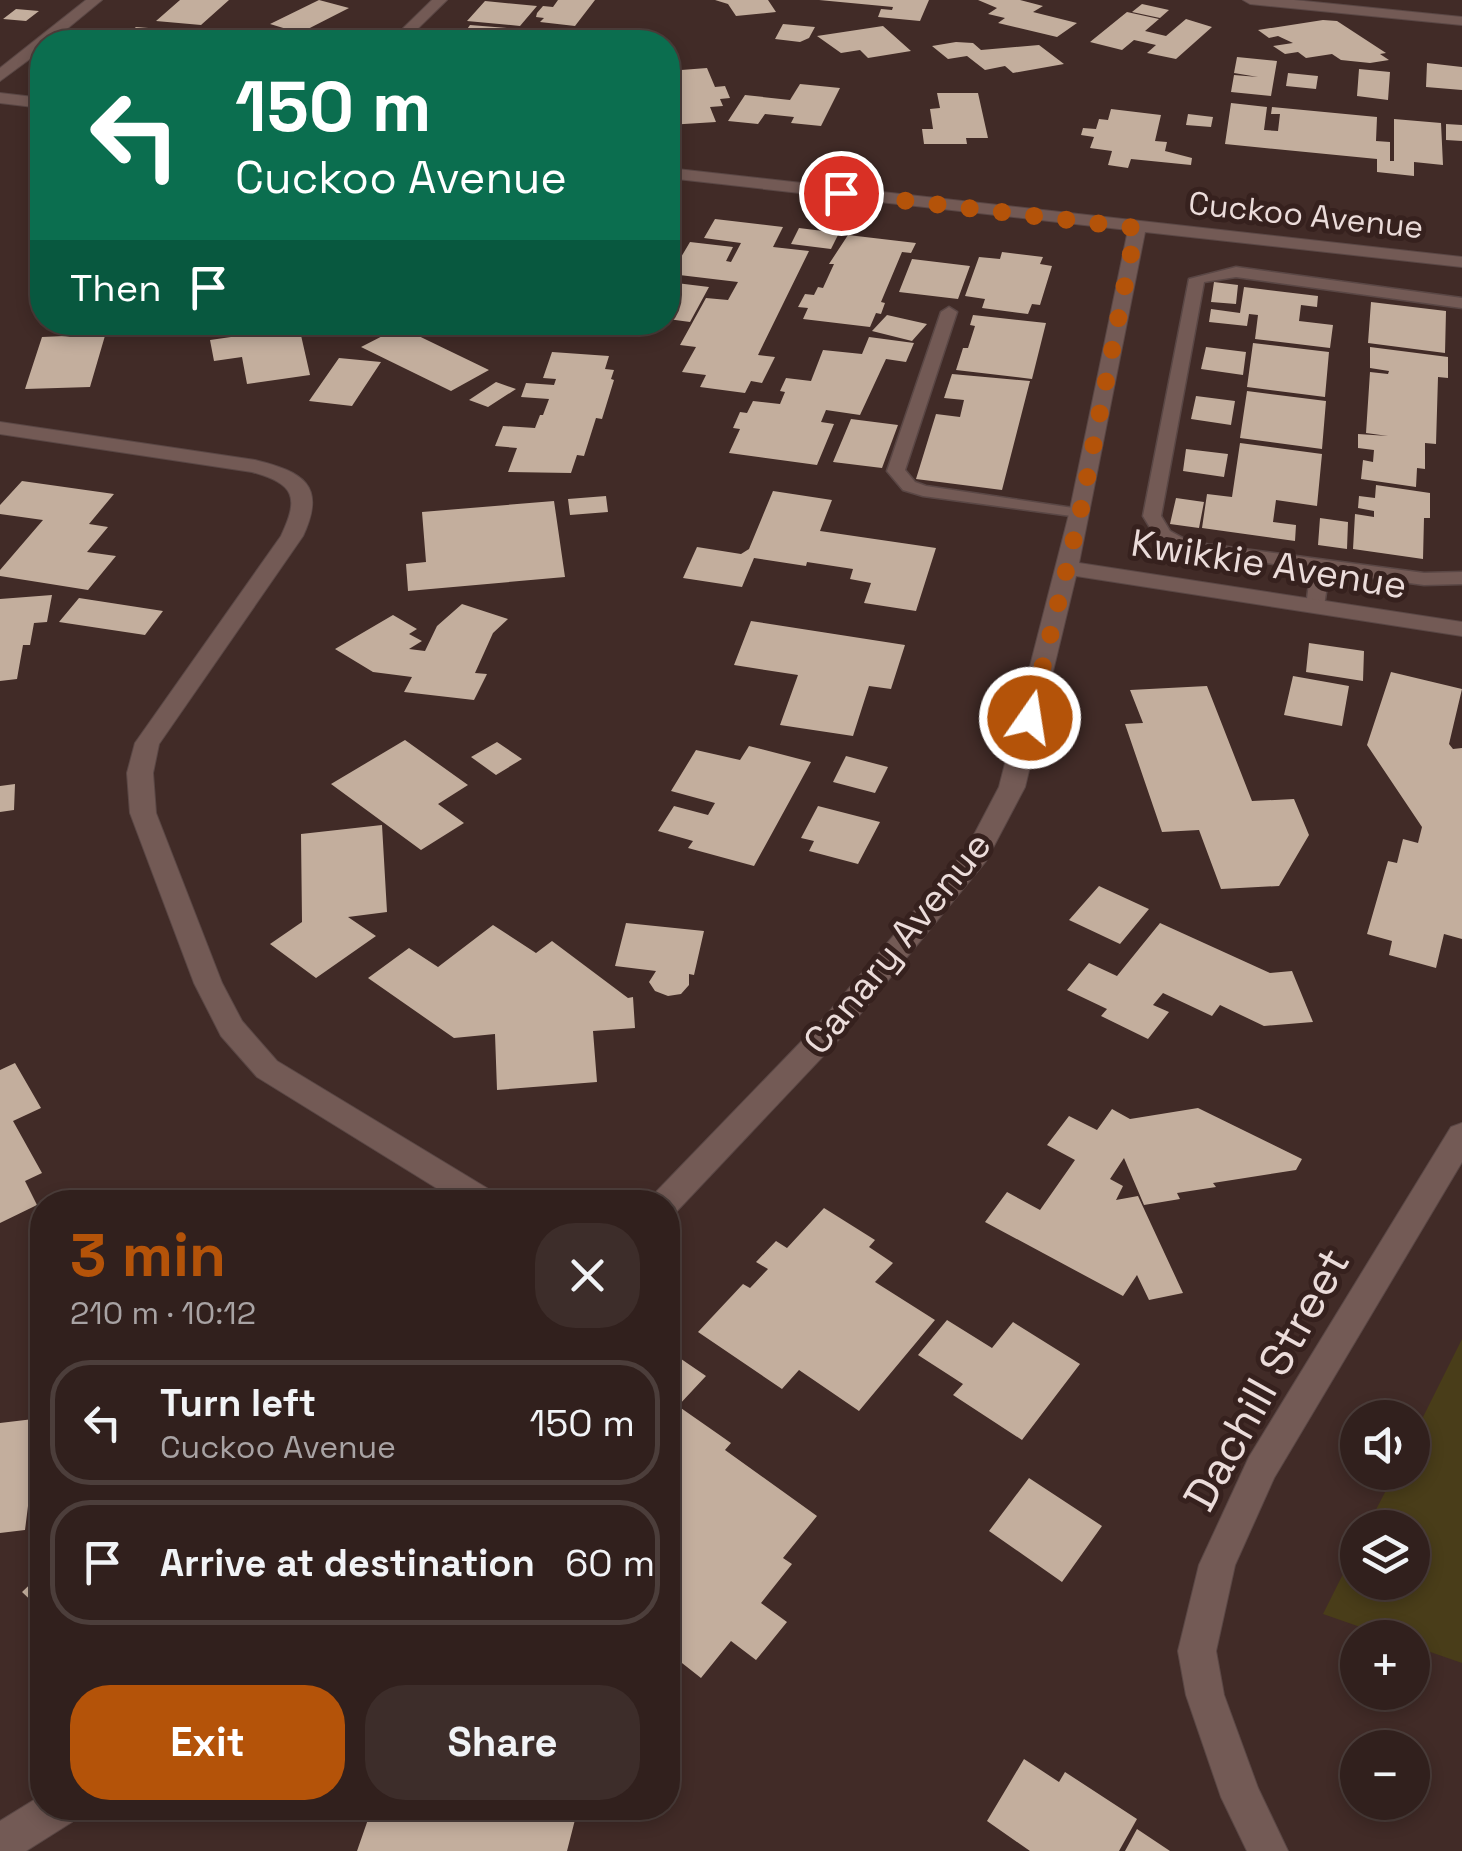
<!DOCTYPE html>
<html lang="en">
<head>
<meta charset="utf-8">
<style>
	:root { --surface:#31201d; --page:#3d2d2a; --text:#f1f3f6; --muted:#a8a3a4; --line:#4c3e3b; --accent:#b45309 }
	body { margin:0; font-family:"Space Grotesk",sans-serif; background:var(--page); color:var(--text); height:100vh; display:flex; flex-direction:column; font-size:38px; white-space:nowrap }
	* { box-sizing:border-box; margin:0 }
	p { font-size:32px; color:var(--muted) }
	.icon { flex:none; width:55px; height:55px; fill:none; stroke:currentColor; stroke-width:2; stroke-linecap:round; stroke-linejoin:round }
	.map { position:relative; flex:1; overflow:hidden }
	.drawer { position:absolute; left:30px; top:1190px; width:650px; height:630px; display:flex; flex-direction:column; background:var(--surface); border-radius:40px; box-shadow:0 5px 15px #0003,0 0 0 2px var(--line) }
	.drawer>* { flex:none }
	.hud { position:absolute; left:30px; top:30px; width:650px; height:305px; border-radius:40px; box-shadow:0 5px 15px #0003,0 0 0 2px var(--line); background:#0b6e4f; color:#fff; overflow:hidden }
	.fabs { position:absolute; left:1340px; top:1400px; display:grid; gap:20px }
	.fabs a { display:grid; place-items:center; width:90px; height:90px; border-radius:50%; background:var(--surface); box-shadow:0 5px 15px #0003,0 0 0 2px var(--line); font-size:50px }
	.pin { position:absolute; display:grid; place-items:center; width:85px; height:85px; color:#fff; margin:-42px; border:5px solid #fff; border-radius:50%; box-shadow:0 2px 10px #0007 }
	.me { position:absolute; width:110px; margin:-55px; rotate:13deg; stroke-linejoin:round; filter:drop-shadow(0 0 8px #0008) }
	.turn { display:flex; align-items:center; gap:35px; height:210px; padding:0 40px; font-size:45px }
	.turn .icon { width:130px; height:130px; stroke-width:2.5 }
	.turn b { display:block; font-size:70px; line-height:85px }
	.then { display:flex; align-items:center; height:95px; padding:0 40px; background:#0003; gap:20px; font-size:38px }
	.round { display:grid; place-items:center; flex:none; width:105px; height:105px; border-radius:40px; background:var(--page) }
	.summary { display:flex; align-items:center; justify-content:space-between; height:170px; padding:0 40px }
	h1 { font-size:60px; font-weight:700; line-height:75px; color:var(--accent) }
	.action { display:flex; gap:20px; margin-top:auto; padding:20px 40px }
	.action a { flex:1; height:115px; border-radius:40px; background:var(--accent); color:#fff; font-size:40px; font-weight:700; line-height:115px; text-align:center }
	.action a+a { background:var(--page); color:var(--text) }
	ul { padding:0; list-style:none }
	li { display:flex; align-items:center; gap:30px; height:125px; margin:0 20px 15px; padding:0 20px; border:5px solid var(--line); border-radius:40px }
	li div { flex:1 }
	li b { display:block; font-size:38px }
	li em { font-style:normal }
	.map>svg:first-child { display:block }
</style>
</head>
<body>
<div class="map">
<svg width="1462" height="1851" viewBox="0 0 1462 1851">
	<rect width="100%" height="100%" fill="#412b27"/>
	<path fill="#493d19" d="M1462,1339v324l-49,-17 -1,-8 -23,-1 -66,-23 34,-68 1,36h54v-54l-45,-1 28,-54 17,-1 1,-35z"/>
	<path fill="#c3ae9d" d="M180,0h49l-28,25 -45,-4z
		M319,0l30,8 -49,25 -30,-9z
		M558,0h37l-20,26 -35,-4 4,-4 -8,-1 1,-4 6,-7 10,1z
		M715,0h53l8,12 -40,4 -8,-12z
		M819,0h110l-9,21 -42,-4 3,-8 11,1 1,-3z
		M978,0h42l23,6 -10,6 44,11 -20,14 -59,-14 7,-5 -17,-4 9,-6z
		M485,1l52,5 -17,20 -53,-5z
		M1142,4l27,6 -9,8 -28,-6z
		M16,9l23,2 -13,10 -23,-2z
		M1127,12l32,7 -14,12 21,5 20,-17 26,8 -36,32 -29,-6 9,-8 -22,-5 -12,10 -32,-8z
		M1323,20l14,1 49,32 -6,1 9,6 -19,3 -29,-3 -9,-6 -26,4 -8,-6 -13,2 -12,-8 20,-3 -15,-7 -9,2 -11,-8z
		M783,24l32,3 -6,11 -9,4 -25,-3z
		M470,25l37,3 -13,14h-36z
		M883,26l28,25 -43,7 -8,-8 -19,3 -24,-17z
		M136,27l37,3 -14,12h-42z
		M512,30l41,4 -7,8h-45z
		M183,31l36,3 -9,8h-41z
		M956,42l17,1 8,7 58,-5 25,19 -51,9 -8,-7 -20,4 -18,-14 -19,3 -16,-13z
		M1237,57l40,4 -6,35 -40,-4 3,-17 24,2 -24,-4z
		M1427,63l35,4v23l-36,-3z
		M707,68l8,19 10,-1 5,12 -10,1 3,7 -13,1 6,15 -48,3v-12l9,-1 -9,-26v-15z
		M1359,69l31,3 -2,28 -31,-4z
		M1288,73l30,3 -2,13 -30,-3z
		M800,84l40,4 -19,38 -30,-3 3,-6 -29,-3 -7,10 -30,-3 17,-26 45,5z
		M937,93h41l10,45h-22l1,6h-43l-2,-15h11l-3,-20 10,-1z
		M1231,103l36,4 -3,23 14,1 2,-17h-9l1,-7 105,10 -1,24 14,1v19h4v-42l47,4 2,42 -29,-3v14l-37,-4v-13l-152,-15z
		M1111,109l50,6 -6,26 12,1 -2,9 27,7 -1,7 -60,-6 -3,9 -20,-3 4,-14 -22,-3 4,-11 -13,-2 2,-7 13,1 3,-10 9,1z
		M1188,114l25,3 -2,10 -25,-2z
		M1446,124l16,1v16l-16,-1z
		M715,219l68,8 -10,20 36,4 -51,104 17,2 -13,26 -11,-2 -6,12 -45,-6 6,-12 -24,-3 14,-25 -16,-2 26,-47 22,2 10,-18 -67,-8 19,-32 43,5 -7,14 5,1 10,-19 -37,-5z
		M799,228l40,5 -8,16 -40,-5z
		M848,235l68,8 -5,10 -9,-1 -21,50 4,1 -4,11 -5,-1 -6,14 -67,-8 5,-11 -10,-1 7,-13 9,1 4,-8 5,1 11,-24h-5z
		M1002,252l41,5 -3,7 12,2 -12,39 -8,-1 -4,10 -46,-6 3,-9 -20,-3 14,-39 21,2z
		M912,259l58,7 -12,33 -59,-7z
		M668,282l41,5 -19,35 -22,-3z
		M1214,282l24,3 -2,19 -25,-2z
		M1244,287l74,9 -1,11 -16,-2 -2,16 34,4 -3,23 -75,-9 3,-24 -9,-1 -2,12 -38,-4 2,-13 29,4z
		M1371,302l75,9 -1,42 -77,-10z
		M887,315l40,9 -15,17 -40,-10z
		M973,315l73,8 -14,56 -76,-9 7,-22h5l7,-22 -5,-1z
		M70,322h39l-19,65 -65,2 17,-52 24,-1z
		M235,322h63l12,53 -63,9 -5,-27 -28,4 -4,-21 28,-4z
		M400,327l89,43 -38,21 -90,-44z
		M869,337l45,6 -8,19 -20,-3 -26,56 -34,-5 -5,12 13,2 -17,41 -88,-12 11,-24 -7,-1 7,-16 7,1 6,-12 27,3 5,-12 -5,-1 6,-13 25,3 12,-31 39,4z
		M1253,343l76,9 -4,45 -78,-10z
		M1206,347l40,5 -3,23 -42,-6z
		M1370,347l78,10v21l-10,-1 -2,67 -11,-1v26l-8,-1 -1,19 -55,-8 2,-19 10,2 1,-12 -16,-2v-14l30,2 -22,-3 4,-61 18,2 1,-3 -19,-3z
		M552,352l57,4 -4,13 9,1 -3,9 3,1 -12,39 -6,-1 -12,38 -7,-1 -6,18 -63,-1 9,-24 -22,-2 8,-20 32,2 5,-13h3l6,-16 -28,-2 5,-14 28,2 2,-6 -13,-1z
		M339,358l42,4 -29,44 -43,-5z
		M952,374l78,7 -28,109 -86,-11 20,-65 24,3 4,-17 -20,-2z
		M496,382l20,7 -28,18 -19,-7z
		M1247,391l79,10 -4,48 -82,-11z
		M1196,396l39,5 -4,24 -40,-6z
		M851,419l47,6 -16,43 -49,-6z
		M1240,443l82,11 -5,52 -41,-6 -3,22 23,3 -1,16 -93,-13 5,-34 25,3z
		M1186,449l42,5 -4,23 -41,-6z
		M22,481l92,13 -25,30 19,3 -21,25 29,4 -28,34 -88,-14v-6l43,-50 -43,-6v-9z
		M1376,485l54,8v25h-6l-1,41 -70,-10 2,-35 19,3v-6l-16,-3 1,-12 16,2z
		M773,491l59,9 -12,31 116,17 -20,63 -52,-8 7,-20 -21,-4 3,-10 -46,-7 -1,4 -52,-8 -12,29 -59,-9 14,-31 44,7 8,-5z
		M606,496l2,16 -38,3 -2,-16z
		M1176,498l28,4 -5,26 -29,-4z
		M554,501l11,76 -157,14 -2,-27 20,-2 -4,-50z
		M1320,518l28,4 -1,27 -29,-4z
		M52,595l-5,27 -13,1 -4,22h-7l-6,34 -17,2v-82z
		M79,598l84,13 -18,24 -86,-13z
		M462,604l46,15 -15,14 -18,40 12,1 -13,26 -70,-8 8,-15 -39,-5 -38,-23 58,-34 24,14 -8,5 13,7 -13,8 16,2 12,-25z
		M751,621l154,24 -14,44 -22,-3 -16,50 -73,-11 18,-50 -64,-10z
		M1309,643l55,8 -1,30 -57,-9z
		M1391,672l71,17 -13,55 4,5 9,-1v191l-18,-5 -8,34 -47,-13 3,-14 -25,-7 21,-73 9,2 6,-24 15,4 4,-16 -55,-82z
		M1293,676l56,10 -7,40 -58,-11z
		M1207,686l45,115 42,-2 15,36 -30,51 -58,3 -22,-59 -37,2 -37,-108 18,-1 -13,-33z
		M405,740l63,45 -30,19 26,19 -43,27 -90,-66z
		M497,742l25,17 -26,16 -25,-18z
		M749,746l62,16 -57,104 -66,-18 5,-7 -35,-10 16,-25 34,9 7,-12 -44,-12 25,-41 44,10z
		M846,756l42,11 -13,26 -42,-11z
		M15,784l-1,26 -14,2v-26z
		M818,806l62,16 -22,42 -49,-13 5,-10 -13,-3z
		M382,825l5,87 -39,5 28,19 -60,42 -46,-34 32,-22 -1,-88z
		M1099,886l50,23 -29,35 -51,-24z
		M626,923l78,8 -10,44 -5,-1v11l-8,9 -13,2 -13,-5 -6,-9 7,-11 -41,-5z
		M1160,923l110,50 22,-2 21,51 -49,4 -44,-21 -8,11 -49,-23 -10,12 16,7 -21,27 -47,-23 6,-7 -40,-19 22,-27 28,13z
		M493,925l43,28 16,-12 76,57 5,-1 2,31 -42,3 4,51 -100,8 -2,-56 -41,4 -86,-60 41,-30 29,19z
		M15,1063l26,45 -28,13 29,52 -17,8 12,24 -37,18v-153z
		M1198,1108l104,51 -6,11 -83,13 3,4 -39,6 3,6 -36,6 -20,-47 -14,21 13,7 -7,14 22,-4 45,97 -34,7 -12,-25 -14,21 -138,-74 22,-30 33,18 35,-50 -28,-15 22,-29 28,14 15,-21 18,10z
		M181,1188l29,14h-42z
		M824,1208l51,32 -6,7 24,16 -18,19 60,38 -76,91 -60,-41 -17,19 -84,-57 45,-48 7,4 18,-19 -12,-7 20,-21 11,7z
		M947,1320l45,28 21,-26 67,42 -58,76 -69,-45 10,-11 -45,-29z
		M668,1350l38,26 -28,30 53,37 -6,7 92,66 -34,42 9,6 -31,39 26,19 -31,38 -25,-19 -30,37 -33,-26z
		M42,1418v70l-12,2 -5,40 -25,3v-110z
		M1029,1478l73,48 -40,56 -73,-51z
		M42,1573v38l-20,-19z
		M1024,1759l35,23 6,-10 72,47 -18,32h-89l-43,-30z
		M372,1808h206l-11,43h-210z
		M1137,1829l33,22h-45z"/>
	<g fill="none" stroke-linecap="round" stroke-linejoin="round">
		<defs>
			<path id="service" d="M1236,267l226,31v10l-226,-31 -32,5 -43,234 9,15 20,11 234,31 38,-1v12l-38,1 -95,-13 -5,34 -9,6 -9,-6 5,-37 -132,-18 -22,-12 -14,-23 46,-237z
				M949,307l8,5 -52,158 10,12 11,4 154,23 6,1v8l-163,-22 -20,-6 -16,-19 54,-159z"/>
			<path id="minor" d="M86,0h16l-51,42h-9v8l-42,31v-13z
				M432,0h15l-43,42h-15z
				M1243,0h51l168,17v8l-212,-21z
				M0,93l42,5v10l-42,-5z
				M668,168l794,89v10l-317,-35 -66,331 383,59v14l-386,-60 -51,211 -39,74 -143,174 -166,176 -9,3v-12h-17l4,-9 168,-174 143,-169 33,-63 70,-273 59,-284 -460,-52z
				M0,422l255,38c48,12 72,25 48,76l-144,208 -6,29 3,40 66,170 20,38 35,40 218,132 4,9h-40l-202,-125 -36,-41 -27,-53 -64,-170 -3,-40 8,-30 146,-207c19,-40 13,-52 -29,-64l-252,-38z
				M1462,1123v39l-188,316 -39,87 -19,86 8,44 34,93 30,63h-41l-26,-54 -35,-102 -8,-44 21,-86 50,-108 202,-330z
				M42,1795v13h36l-6,14 -46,29h-26v-30z"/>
		</defs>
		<use href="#service" stroke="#5a4745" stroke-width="3"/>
		<use href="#minor" stroke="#5a4745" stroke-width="2"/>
		<use href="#service" fill="#735a55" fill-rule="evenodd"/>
		<use href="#minor" fill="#735a55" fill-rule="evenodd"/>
	</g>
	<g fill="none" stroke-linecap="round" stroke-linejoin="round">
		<path stroke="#b45309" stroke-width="18" stroke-dasharray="0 32.4" d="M841,193l295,35 -56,286 -50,204"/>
	</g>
	<g text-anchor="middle" stroke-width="10" stroke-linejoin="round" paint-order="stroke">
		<g font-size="32" fill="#ebdcda" stroke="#36211e">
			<text transform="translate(1306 215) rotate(6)" y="11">Cuckoo Avenue</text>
		</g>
		<g font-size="38" fill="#ebdcda" stroke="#36211e">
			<text transform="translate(1269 564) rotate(9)" y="13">Kwikkie Avenue</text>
			<text transform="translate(897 943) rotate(-51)" y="13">Canary Avenue</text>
		</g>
		<g font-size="45" fill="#ebdcda" stroke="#36211e">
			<text transform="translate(1266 1379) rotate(-61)" y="16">Dachill Street</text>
		</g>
	</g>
</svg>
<div class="fabs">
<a><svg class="icon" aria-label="sound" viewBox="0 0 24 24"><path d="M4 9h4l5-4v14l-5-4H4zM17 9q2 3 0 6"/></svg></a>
<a><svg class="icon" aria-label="layers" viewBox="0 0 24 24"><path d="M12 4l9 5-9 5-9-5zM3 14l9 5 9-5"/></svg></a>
<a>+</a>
<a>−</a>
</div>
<div class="pin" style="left:841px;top:193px;background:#d93025"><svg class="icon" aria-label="arrive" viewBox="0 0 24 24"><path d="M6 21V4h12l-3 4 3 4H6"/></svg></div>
<svg class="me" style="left:1030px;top:718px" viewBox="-20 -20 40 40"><circle r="17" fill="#b45309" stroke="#fff" stroke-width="3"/><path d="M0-11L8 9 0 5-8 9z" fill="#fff"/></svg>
<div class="hud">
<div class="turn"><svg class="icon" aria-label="left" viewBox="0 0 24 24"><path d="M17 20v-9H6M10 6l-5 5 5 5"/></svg><div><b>150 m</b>Cuckoo Avenue</div></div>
<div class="then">Then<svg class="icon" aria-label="arrive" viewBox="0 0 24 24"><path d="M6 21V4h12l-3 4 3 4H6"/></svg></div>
</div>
<section class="drawer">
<div class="summary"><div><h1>3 min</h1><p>210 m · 10:12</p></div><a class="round"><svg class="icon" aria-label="close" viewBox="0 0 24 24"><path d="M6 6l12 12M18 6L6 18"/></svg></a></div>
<ul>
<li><svg class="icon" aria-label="left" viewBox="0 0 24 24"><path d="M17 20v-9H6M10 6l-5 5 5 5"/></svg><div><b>Turn left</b><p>Cuckoo Avenue</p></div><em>150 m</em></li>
<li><svg class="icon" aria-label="arrive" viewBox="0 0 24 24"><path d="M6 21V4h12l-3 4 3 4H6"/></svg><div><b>Arrive at destination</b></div><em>60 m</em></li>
</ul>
<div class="action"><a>Exit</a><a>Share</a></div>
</section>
</div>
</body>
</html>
